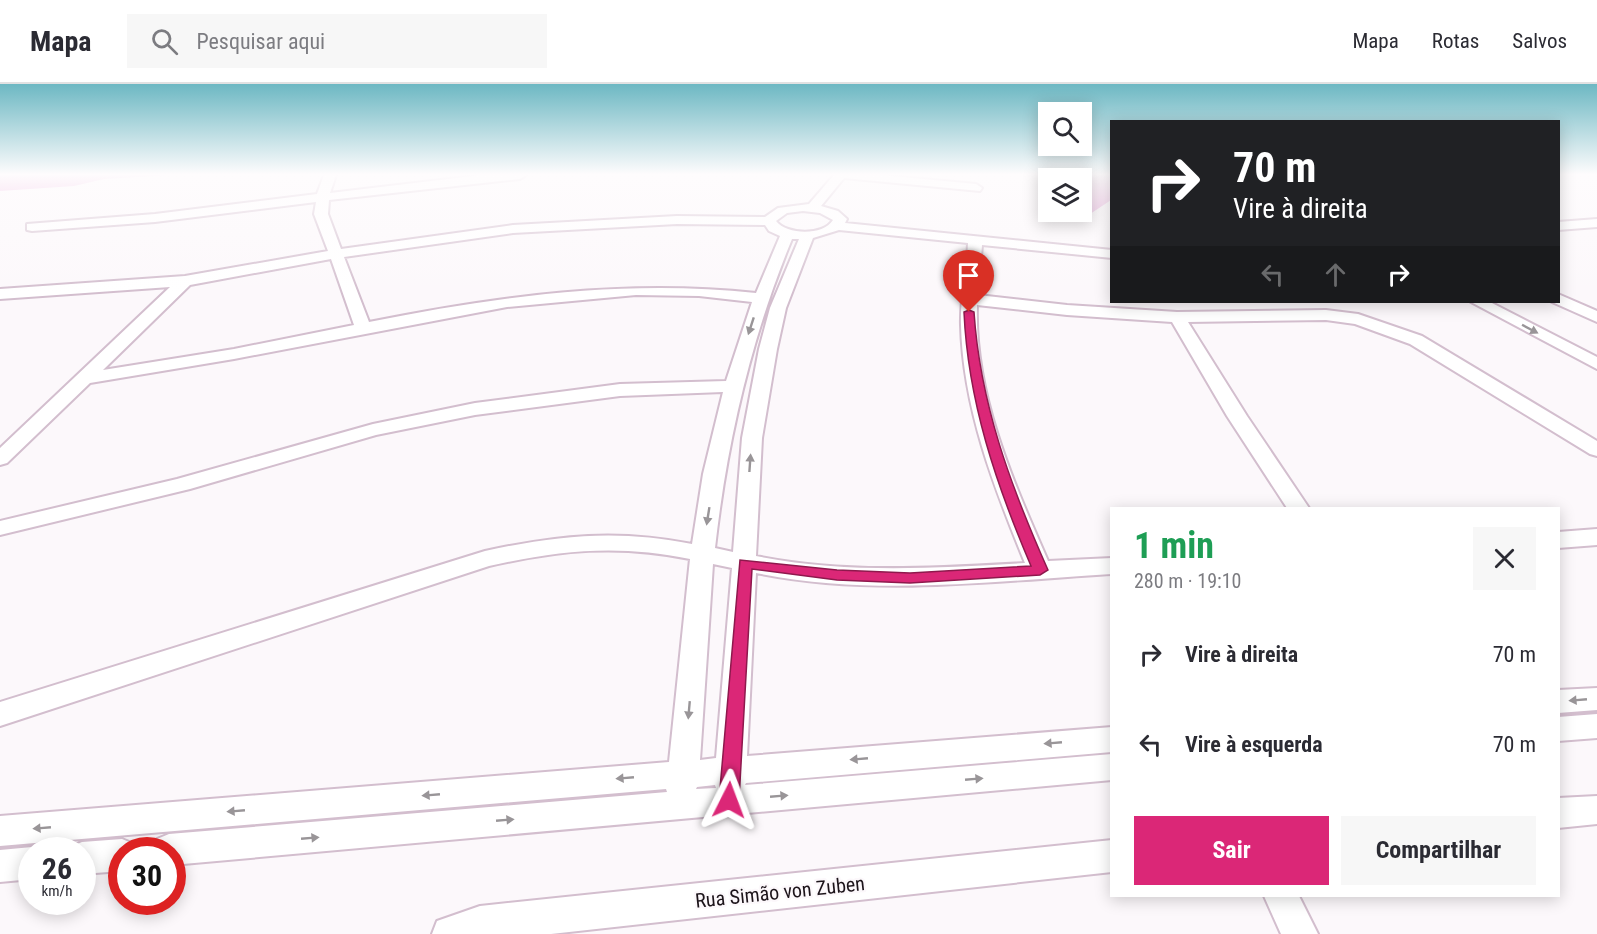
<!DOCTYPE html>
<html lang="pt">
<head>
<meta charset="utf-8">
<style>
	:root { --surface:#fff; --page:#f7f7f7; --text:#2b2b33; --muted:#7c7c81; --line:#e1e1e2; --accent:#db2777 }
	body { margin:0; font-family:"Roboto Condensed",sans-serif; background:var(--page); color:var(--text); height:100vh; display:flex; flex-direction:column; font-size:22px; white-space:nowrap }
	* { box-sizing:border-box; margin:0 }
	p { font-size:20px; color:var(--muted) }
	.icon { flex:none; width:33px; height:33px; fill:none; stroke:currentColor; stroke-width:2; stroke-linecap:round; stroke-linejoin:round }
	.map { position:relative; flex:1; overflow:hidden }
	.side { position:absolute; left:1110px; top:423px; width:450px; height:390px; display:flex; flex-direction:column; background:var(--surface); border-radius:0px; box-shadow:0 3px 15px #0003 }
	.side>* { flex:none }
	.banner { position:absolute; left:1110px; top:36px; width:450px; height:183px; border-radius:0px; box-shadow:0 3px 15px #0003; background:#202124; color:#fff; overflow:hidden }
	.controls { position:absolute; left:1038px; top:18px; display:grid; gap:12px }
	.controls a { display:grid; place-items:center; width:54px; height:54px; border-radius:0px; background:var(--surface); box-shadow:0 3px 15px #0003; font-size:30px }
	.speed { position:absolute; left:18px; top:753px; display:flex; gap:12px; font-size:30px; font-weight:700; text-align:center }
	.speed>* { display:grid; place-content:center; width:78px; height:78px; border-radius:50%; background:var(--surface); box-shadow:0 3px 15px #0003; line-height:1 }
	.speed small { font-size:15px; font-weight:400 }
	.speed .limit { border:9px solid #d22; background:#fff; color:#111 }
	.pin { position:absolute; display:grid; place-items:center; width:51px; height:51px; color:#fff; margin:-62px -26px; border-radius:50% 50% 50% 0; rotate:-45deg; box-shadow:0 0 6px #0007 }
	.pin .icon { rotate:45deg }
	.me { position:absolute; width:66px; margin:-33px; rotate:3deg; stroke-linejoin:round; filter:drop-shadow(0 0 4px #0008) }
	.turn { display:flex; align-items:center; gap:21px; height:126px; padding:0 24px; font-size:27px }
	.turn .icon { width:78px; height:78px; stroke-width:2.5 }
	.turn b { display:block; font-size:42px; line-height:51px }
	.lanes { display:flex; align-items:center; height:57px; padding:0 24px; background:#0003; justify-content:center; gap:30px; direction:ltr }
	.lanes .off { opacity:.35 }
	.round { display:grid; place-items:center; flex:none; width:63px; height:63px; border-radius:0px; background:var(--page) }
	.headline { display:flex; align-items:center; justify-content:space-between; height:102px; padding:0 24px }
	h1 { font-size:36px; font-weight:700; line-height:45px; color:#1e9e55 }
	.primary-button { display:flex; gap:12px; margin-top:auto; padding:12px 24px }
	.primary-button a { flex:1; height:69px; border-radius:0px; background:var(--accent); color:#fff; font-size:24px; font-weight:700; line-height:69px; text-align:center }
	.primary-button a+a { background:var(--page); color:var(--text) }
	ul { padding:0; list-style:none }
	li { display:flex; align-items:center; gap:18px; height:90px; padding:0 24px }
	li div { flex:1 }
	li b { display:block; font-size:22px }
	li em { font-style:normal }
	header { display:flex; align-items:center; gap:36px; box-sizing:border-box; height:84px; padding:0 30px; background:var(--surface); border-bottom:2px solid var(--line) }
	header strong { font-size:28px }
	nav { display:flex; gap:33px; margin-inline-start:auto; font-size:21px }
	.search { width:420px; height:54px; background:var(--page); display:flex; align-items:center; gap:15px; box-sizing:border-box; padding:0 21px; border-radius:0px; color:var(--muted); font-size:22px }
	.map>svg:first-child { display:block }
</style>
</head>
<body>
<header>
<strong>Mapa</strong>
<div class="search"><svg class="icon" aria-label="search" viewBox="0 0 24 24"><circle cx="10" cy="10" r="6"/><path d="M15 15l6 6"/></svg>Pesquisar aqui</div>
<nav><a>Mapa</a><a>Rotas</a><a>Salvos</a></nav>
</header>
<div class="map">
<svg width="1597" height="850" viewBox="0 0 1597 850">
	<rect width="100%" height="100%" fill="#fcf8fb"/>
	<path fill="#e799d7" d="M0,91h171l-67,4 -30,7 -74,5z
		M1064,91h47v25l-21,14 -8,-10v-26h-20z"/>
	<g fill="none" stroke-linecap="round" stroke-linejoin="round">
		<defs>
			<path id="minor" d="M324,91h12l-6,18 152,-18h44l-6,4 -191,21 -1,14 13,35 172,-24 164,-9 88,1 13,-9 31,-4 25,-29h47l95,9 6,4 -2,3 -136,-13 -23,28 17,5 9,8 -2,4 267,27v8l-130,-13 -4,50 89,10 110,7 149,-2 32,4 64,22 175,105v15l-7,-2 -180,-110 -55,-20 -29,-4 -138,2 59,94 62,92h-22l-60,-92 -55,-94 -105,-7 -90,-10c-3,89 36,176 71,256l64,-3v16c-118,7 -239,23 -356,-1l-9,183 365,-29v25l-366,31 -1,2 367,-31v26l-940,85v-15h-20l5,-11 12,-5 498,-42 -1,-3 -666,57v-30l669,-54 21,-203c-72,-15 -130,-9 -201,7l-489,160v-24l485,-151c73,-16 133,-22 207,-7l11,-70 20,-82 -103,4 -145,19 -99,20 -186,54 -190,46v-14l177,-42 196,-55 102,-21 145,-19 106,-3 26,-79 -53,-6 -63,-1 -129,12 -273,52 -144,24 -83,80 -7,2v-17l170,-161 -170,12v-10l185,-13 143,-25 -14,-37 2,-12 -161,20 -123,9 -5,-1v-6l128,-10 162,-20zM803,127l17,2 13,7c-10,16 -46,15 -57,1l11,-8zM677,140l88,1 4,6 11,5 -24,57c-131,-14 -258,3 -387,29l-25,-65 169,-24zM839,146l129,13c-1,28 -8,55 -7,82 2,83 33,162 64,238 -89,5 -180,11 -269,-7l6,-118 15,-89 9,-41 27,-70zM792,155h7l-29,69 -11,41 -17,89 -9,114 -18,-4c12,-107 36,-210 77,-309zM331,175l23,66 -120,24 -131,21 87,-85zM713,480l19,4 -16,190 -16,2zM715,701l1,3 -20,1 1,-2z
				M1597,135v8l-39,3v-8z
				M1558,210l39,17v11l-45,-20h6z
				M1471,218h19l107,55v12z
				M1597,445v16l-39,3v-16z
				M1597,604v22l-39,3v-23z
				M1597,630v24l-39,3v-24z
				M1597,712v28l-39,4v-30z
				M122,755l12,5 3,6h-15v21l-40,3v-24h-14l2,-3 12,-5z
				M1112,756v32l-561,62h-119l5,-13 43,-15z
				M32,763l9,3h-9v29l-32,3v-32z
				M1264,812h35l19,38h-37z"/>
		</defs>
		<use href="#minor" stroke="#d3bece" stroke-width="4"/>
		<use href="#minor" fill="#fff" fill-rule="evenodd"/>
	</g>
	<defs><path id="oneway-solid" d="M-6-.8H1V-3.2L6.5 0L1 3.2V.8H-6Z" transform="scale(1.5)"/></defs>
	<g fill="#999598">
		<use href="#oneway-solid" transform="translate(751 242) rotate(108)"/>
		<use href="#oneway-solid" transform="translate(1530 245) rotate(28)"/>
		<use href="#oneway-solid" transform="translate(750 379) rotate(-86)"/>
		<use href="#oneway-solid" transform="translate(708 432) rotate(99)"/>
		<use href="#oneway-solid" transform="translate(1578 616) rotate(175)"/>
		<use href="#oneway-solid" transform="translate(689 626) rotate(95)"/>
		<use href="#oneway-solid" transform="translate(1053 659) rotate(175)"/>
		<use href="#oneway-solid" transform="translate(859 675) rotate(175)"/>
		<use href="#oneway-solid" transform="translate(625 694) rotate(175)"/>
		<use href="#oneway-solid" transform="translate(974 695) rotate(-5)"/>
		<use href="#oneway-solid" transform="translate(431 711) rotate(175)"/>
		<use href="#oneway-solid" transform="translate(779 712) rotate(-5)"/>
		<use href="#oneway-solid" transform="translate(236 727) rotate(175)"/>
		<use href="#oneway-solid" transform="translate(505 736) rotate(-5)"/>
		<use href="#oneway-solid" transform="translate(42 744) rotate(175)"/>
		<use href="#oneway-solid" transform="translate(310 754) rotate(-5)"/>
	</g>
	<linearGradient id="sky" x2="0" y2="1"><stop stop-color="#6db8c3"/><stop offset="0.43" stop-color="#fefcfd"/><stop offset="1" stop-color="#fefcfd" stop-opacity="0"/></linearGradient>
	<rect width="1597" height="210" fill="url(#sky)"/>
	<path fill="#db2777" stroke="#8e194d" stroke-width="1.5" d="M969,226l5,2c6,92 37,175 74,258l-8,5 -130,8 -73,-3 -85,-11 -13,231 -3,6 -7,3 -7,-3 -3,-6 21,-240 97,10 73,3 121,-7c-35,-82 -63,-164 -67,-254z"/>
	<g text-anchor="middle" stroke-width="4.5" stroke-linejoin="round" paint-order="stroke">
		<g font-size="20" fill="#1c141a" stroke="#fcf8fb">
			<text transform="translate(780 808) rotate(-6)" y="7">Rua Simão von Zuben</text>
		</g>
	</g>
</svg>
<div class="controls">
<a><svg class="icon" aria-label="search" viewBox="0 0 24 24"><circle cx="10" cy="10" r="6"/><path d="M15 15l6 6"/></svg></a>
<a><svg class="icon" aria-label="layers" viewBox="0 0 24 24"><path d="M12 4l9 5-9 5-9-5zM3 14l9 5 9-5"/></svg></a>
</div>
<div class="speed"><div>26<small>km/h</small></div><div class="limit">30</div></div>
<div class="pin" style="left:969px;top:228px;background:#d93025"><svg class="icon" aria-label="arrive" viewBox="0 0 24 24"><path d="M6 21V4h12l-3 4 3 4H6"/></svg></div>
<svg class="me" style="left:729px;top:716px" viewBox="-20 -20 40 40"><path d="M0-17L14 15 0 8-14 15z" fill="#db2777" stroke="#fff" stroke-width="4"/></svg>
<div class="banner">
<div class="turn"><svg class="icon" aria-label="right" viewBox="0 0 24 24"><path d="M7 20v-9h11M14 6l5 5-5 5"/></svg><div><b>70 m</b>Vire à direita</div></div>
<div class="lanes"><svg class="icon off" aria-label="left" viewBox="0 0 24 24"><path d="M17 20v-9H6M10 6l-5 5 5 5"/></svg><svg class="icon off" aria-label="ahead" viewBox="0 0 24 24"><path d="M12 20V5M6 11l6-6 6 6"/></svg><svg class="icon" aria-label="right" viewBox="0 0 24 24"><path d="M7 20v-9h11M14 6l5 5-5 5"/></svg></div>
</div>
<section class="side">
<div class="headline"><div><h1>1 min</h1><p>280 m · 19:10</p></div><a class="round"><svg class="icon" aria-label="close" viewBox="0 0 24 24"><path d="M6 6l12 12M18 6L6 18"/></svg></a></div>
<ul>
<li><svg class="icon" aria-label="right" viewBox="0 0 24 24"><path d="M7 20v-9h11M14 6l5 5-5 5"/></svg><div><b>Vire à direita</b></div><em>70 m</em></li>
<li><svg class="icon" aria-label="left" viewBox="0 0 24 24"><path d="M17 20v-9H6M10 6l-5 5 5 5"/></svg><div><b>Vire à esquerda</b></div><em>70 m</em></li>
</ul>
<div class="primary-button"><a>Sair</a><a>Compartilhar</a></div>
</section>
</div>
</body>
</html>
